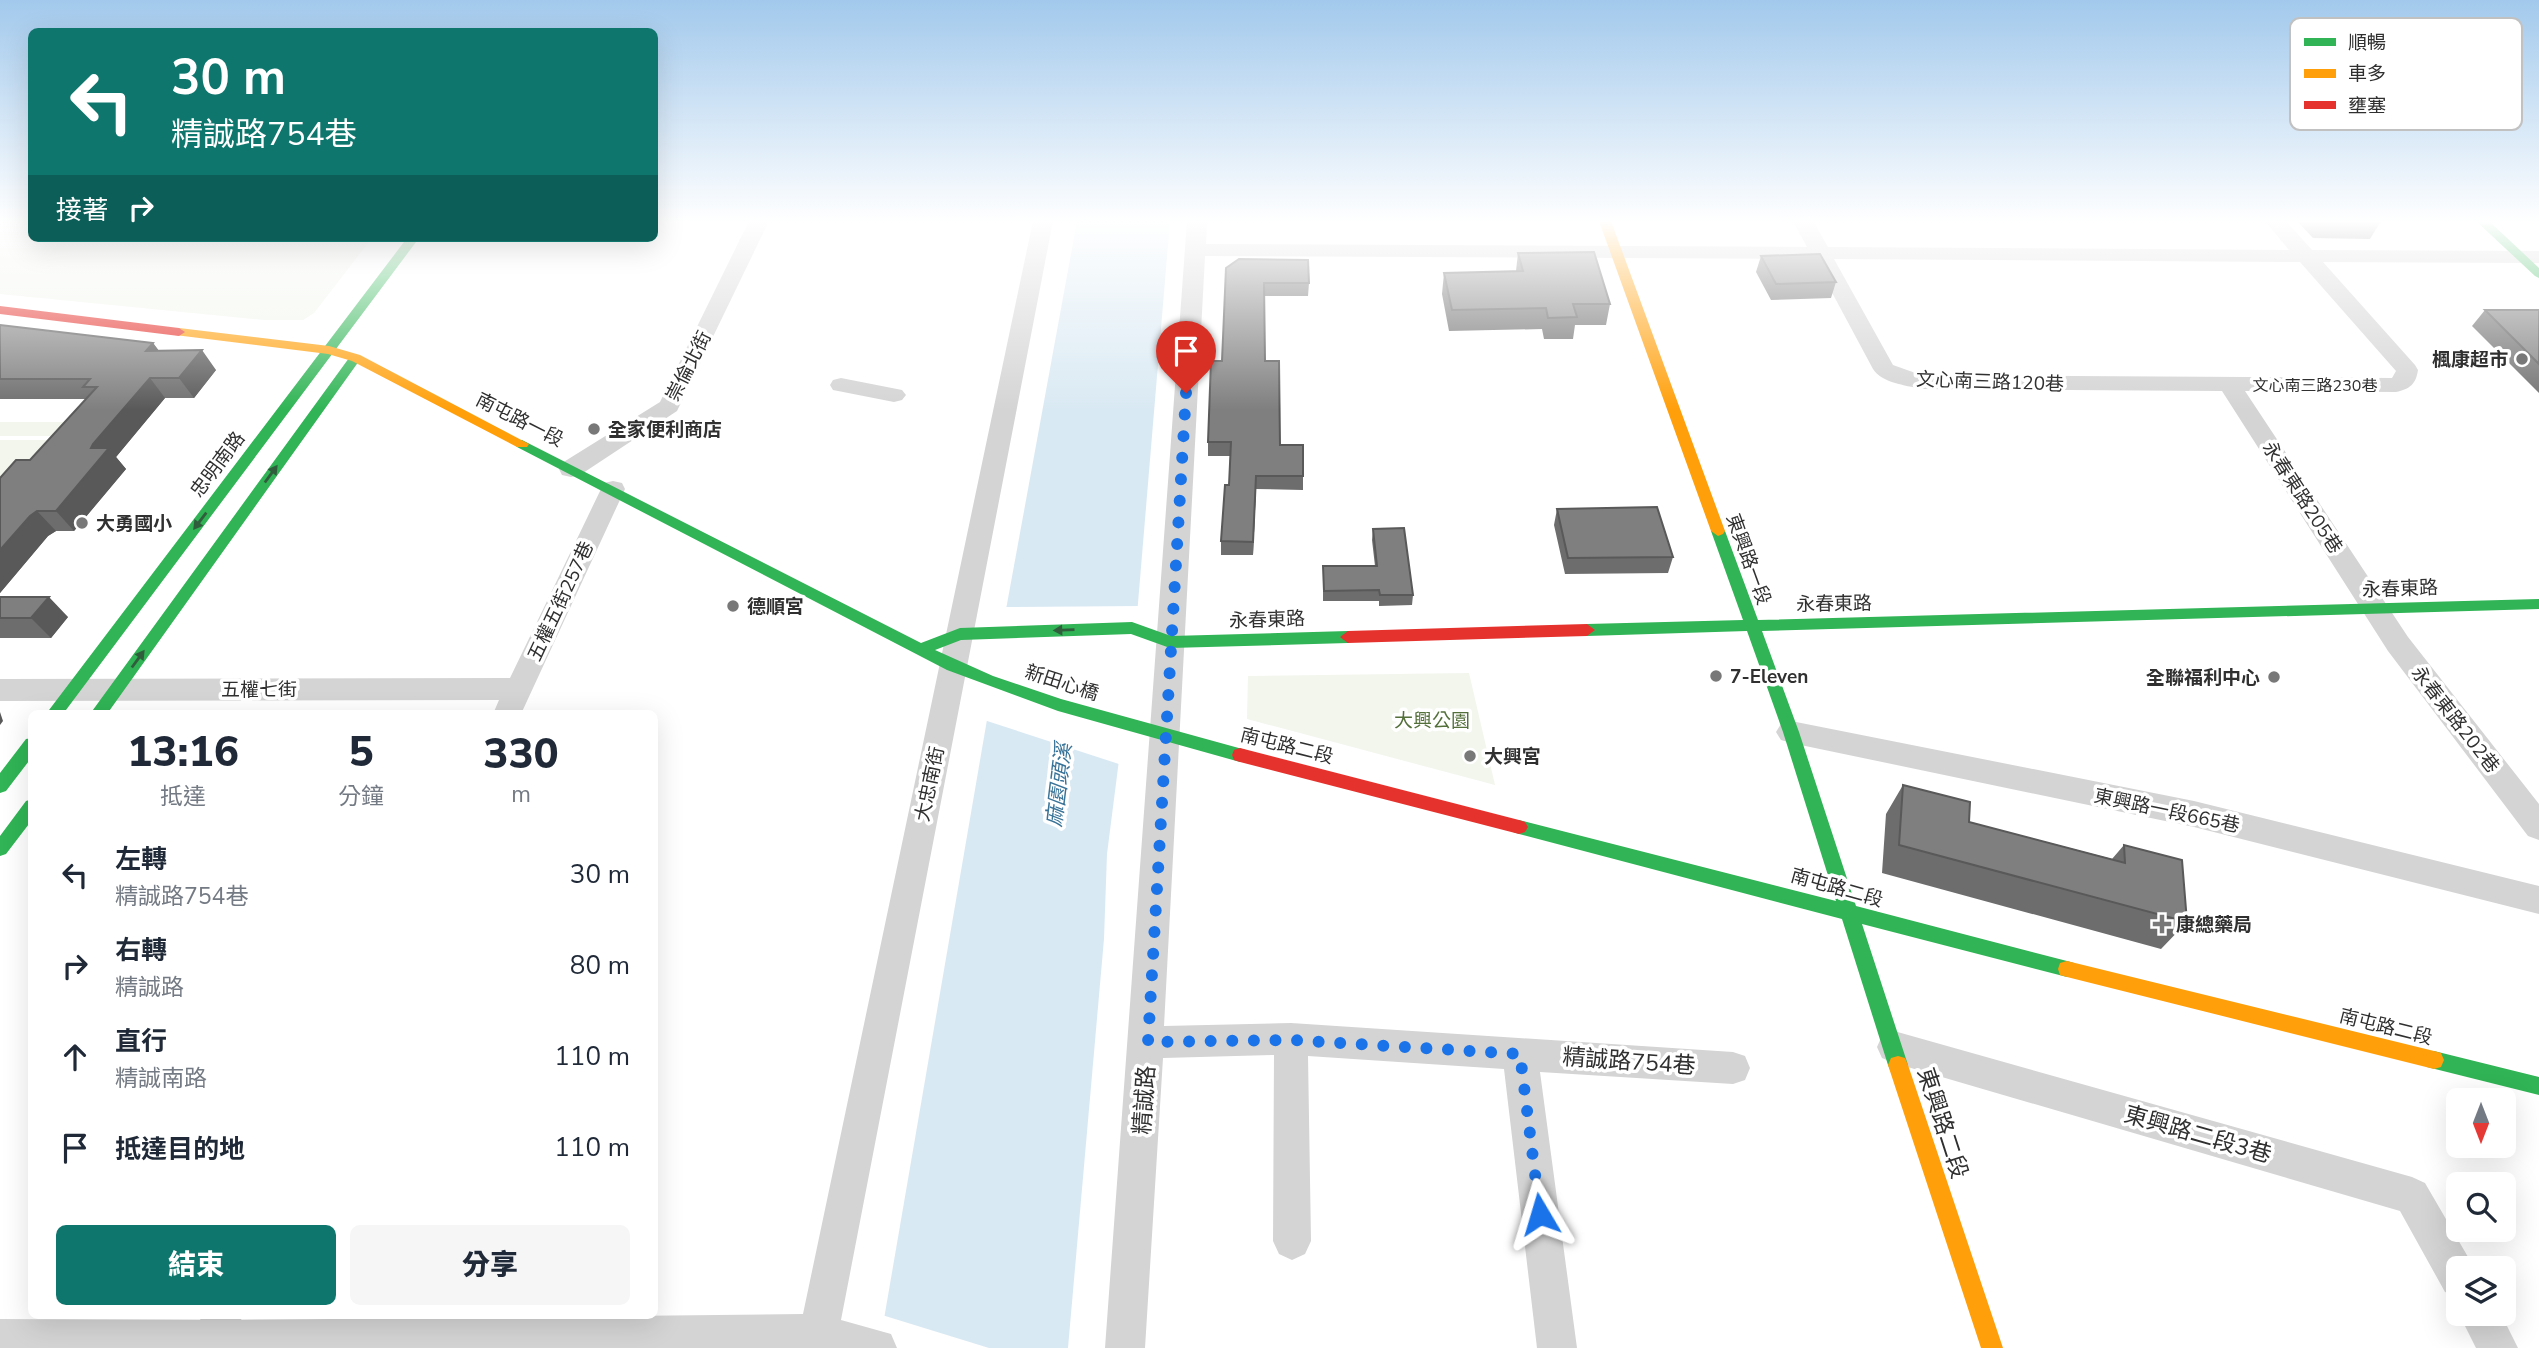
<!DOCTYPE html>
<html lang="zh-TW">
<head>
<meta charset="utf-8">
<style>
	:root { --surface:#fff; --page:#f6f6f7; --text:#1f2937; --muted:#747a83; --accent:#0f766e }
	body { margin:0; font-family:"Nunito Sans","Noto Sans TC",sans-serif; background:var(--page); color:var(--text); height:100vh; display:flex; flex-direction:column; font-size:26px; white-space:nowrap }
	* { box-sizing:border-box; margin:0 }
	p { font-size:23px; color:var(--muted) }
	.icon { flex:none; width:38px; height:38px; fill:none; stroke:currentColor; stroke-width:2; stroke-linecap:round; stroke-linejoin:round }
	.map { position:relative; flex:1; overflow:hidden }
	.sheet { position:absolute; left:28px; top:710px; width:630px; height:609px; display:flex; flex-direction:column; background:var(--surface); border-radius:10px; box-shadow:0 7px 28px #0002 }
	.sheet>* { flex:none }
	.top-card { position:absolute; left:28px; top:28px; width:630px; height:214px; border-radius:10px; box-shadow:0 7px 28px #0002; background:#0f766e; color:#fff; overflow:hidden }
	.needle { width:46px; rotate:180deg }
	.controls { position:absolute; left:2446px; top:1088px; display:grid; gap:14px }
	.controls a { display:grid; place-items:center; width:70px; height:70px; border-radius:10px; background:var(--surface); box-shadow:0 7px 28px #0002; font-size:35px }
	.pin { position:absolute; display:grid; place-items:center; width:60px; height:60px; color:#fff; margin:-72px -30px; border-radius:50% 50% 50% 0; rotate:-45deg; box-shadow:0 0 7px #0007 }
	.pin .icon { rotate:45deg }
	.me { position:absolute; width:77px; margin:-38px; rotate:353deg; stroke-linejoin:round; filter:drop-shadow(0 0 5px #0008) }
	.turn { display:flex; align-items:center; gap:24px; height:147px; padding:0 28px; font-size:32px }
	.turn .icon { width:91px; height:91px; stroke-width:2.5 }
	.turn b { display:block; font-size:49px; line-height:60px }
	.then { display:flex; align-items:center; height:66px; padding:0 28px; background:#0003; gap:14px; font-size:26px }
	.eta { display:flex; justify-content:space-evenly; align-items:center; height:119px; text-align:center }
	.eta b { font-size:42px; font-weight:800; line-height:49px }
	.action { display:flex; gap:14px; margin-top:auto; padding:14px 28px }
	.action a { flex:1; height:80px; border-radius:10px; background:var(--accent); color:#fff; font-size:28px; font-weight:800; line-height:80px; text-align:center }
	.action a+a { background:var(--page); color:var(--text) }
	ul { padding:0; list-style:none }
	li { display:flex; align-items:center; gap:21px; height:91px; padding:0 28px }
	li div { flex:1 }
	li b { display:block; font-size:26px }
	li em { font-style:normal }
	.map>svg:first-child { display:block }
</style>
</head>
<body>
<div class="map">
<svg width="2539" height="1348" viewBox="0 0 2539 1348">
	<rect width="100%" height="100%" fill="#fff"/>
	<path fill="#f2f6ed" d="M0,221h31l1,17h340l-58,75 -11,7h-39l-264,-26z
		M0,422h66l-14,14h-52z
		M0,440h49l-31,36 -18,37z
		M1469,673l26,112 -248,-66 1,-43z"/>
	<path fill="#d9e9f3" d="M1077,221h93l-34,406 -29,227 -3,85 -36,409h-189l126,-733z"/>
	<path fill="#fff" d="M1141,606l-19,159 -138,-45 19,-113z
		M882,1315l107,33h-113z"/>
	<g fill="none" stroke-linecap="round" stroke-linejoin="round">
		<path fill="#d4d4d4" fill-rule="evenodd" d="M749,221h20l-92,190 -97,64 -9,2 -9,-2 -3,-6 3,-6 98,-61z
			M1033,221h20l-212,1099 50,14 6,14h-897v-29l200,1 2,-4h41l-2,4 562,-6z
			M1187,221h20l-1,23 601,3 -14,-26h20l15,26 461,3 -24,-29h21l26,29 227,1v12l-216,-1 92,103 3,5c-2,14 -8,19 -22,22l-151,-1 163,246 131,167v36l-11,-4 -140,-185 -166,-260 -301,-2c-16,-4 -39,-6 -48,-20l-59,-110 -609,-3 -41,770 127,-3 442,29 12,4 5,12 -5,12 -12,4 -193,-12 37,276h-40l-33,-279 -196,-13 3,185 -6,13 -13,6 -13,-6 -6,-13 1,-186 -111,3 -18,290h-40zM1834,259l466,3 96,109 -4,7 -471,-3 -28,-10z
			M841,378l61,12 4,5 -4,5 -8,2 -61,-12 -3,-5 3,-5z
			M613,481l9,2 3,6 -104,225h-28l6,-14 -499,1v-22l510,-1 91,-189 3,-6z
			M1791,721l403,80 345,85v28l-345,-87 -403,-84 -10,-3 -5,-8 5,-8z
			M1894,1031l518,146 13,6 50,86h-16v28l-14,-5 -45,-81 -506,-148 -12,-5 -5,-11 5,-11z
			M2459,1314h42l17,34h-42z"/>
		<path fill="#30b455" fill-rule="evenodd" d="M2476,221h13l50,47v10l-4,-2z
			M407,238h12l-356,476h-17z
			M353,357l6,4 -252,353h-17l259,-356z
			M522,440l399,203 39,-15 172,-6 39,14 177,-5 8,6 -8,6 -178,5 -39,-14 -170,6 -26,10 58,26 68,23 185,51 2,5 -2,5 -6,2 -182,-51 -111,-41 -430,-223 -2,-3z
			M1718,526l7,5 33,89 781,-21v10l-777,22 37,101 57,174 211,55 7,2 2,6 -2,6 -7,2 -205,-53 46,141 -3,7 -7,2 -7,-2 -3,-7 -46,-146 -323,-85 -6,-2 -3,-5 3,-5 6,-2 317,81 -53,-169 -36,-101 -160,5 -8,-6 8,-6 156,-4 -32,-89z
			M32,738v19l-26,34 -6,2v-20l26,-34z
			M32,799v21l-26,34 -6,2v-20l26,-35z
			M2434,1051l105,26v18l-112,-28 -3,-7 3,-7z"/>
		<path fill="#ff9f0a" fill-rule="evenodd" d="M1599,221h12l114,310 -2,3 -5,2 -7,-5z
			M179,328l150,18 31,9 169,89 -2,3h-10l-165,-86 -24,-7 -153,-19 -2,-3z
			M2067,961l367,90 7,2 3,7 -3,7 -7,2 -367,-92 -7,-2 -2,-6 2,-6z
			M1898,1056l7,2 3,7 95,283h-22l-93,-283 3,-7z"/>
		<path fill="#e5322d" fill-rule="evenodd" d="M0,306l179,22 6,4 -6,4 -179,-22z
			M1587,624l8,6 -8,6 -239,7 -8,-6 8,-6z
			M1240,748l279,72 6,2 3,5 -3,5 -6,2 -279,-72 -6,-2 -2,-5 2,-5z"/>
	</g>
	<path fill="#6d6d6d" d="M2297,221h84l-11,18 -57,-1z
		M1518,253l92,51 -4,21h-31l-2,14h-29l-2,-10 -93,2 -7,-37 2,-21 72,-2z
		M1761,256l75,26 -5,16 -60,2 -15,-28z
		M1239,259l70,24 -1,13h-44l1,65 15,84h23v45l-47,-1 -3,66h-32v-14l8,-56 1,-29h-22v-14z
		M2485,310h54v83l-67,-67z
		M0,325l153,18 6,8 57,19 -22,28h-29l-49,59 10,12 -52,62h-18l-8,5 -48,57v-115l30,-18 56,-61h-86z
		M1557,509l116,48 -5,16 -103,1 -11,-49z
		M1373,529l40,66 -1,10 -33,1v-5h-56v-35h52l-3,-26z
		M0,597l68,20 -17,21h-51z
		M1903,785l66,37 143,37 12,-14 63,77 -26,27 -279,-76 4,-59z"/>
	<path fill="#595959" d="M153,343l15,20 -22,-12z
		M202,350l14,20 -22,28 -15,-20z
		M150,378l15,20 -49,59 10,12 -52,62 -18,-20 37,-67z
		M1256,476v13l-3,66v-13z
		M37,511l19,20 -8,5 -48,57v-43l30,-34z
		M49,597l19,20 -17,21 -20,-20z
		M0,712l3,9 -3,4z"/>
	<path fill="#7f7f7f" stroke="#595959" stroke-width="2" d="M1594,252l16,52h-37l4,13 -29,1 -2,-10 -94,2 -8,-37 79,-2 -5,-18z
		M1820,254l16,28 -60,2 -15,-28z
		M1239,259l69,1 1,23h-45l1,78h14l1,84h23v31h-47l-3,66 -32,-1 4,-56h4l2,-43h-23l3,-81h11l4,-93z
		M2485,310h54v54z
		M0,325l153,18 -7,8 56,-1 -23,28h-29l-57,66 -2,4h18l-53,63h-19l-7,5 -30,34v-72l16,-18h14l67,-73h-14l7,-8h-90z
		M1657,507l16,50 -105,1 -11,-49z
		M1404,528l9,67h-33l-1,-5 -55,1 -1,-25h54l-4,-37z
		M0,597h49l-18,21h-31z
		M1903,785l67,17 -1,20 156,41 -1,-18 58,15 5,62 -288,-77z"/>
	<defs><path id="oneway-solid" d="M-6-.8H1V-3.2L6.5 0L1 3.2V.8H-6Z" transform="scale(1.75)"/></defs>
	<g fill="#305e3d">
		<use href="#oneway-solid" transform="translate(271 474) rotate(-54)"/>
		<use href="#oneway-solid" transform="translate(200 521) rotate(127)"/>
		<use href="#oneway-solid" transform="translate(1064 630) rotate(178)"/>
		<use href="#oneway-solid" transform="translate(138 659) rotate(-54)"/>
	</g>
	<linearGradient id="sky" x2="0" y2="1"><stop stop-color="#a2c9ec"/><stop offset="0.54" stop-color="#fff"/><stop offset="1" stop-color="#fff" stop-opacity="0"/></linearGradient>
	<rect width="2539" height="410" fill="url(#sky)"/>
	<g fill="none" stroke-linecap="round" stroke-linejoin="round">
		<path stroke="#1a73e8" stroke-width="12" stroke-dasharray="0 21.6" d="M1186,393l-38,649 143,-2 229,14 20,160"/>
	</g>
	<g fill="#787878" stroke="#fff" stroke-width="2.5">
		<circle cx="2522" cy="359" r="7"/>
		<circle cx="594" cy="429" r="7"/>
		<circle cx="82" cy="523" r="7"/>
		<circle cx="733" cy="606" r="7"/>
		<circle cx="1716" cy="676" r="7"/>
		<circle cx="2274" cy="677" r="7"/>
		<circle cx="1470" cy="756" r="7"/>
		<path d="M2158.5 913.5h7v7h7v7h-7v7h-7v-7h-7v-7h7z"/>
	</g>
	<g text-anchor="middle" stroke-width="7" stroke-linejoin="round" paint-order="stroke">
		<g font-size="16" fill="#303030" stroke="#fff">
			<text x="2315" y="391">文心南三路230巷</text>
		</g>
		<g font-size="19" font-weight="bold" fill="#303030" stroke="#fff" text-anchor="start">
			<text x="2508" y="366" text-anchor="end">楓康超市</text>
			<text x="608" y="436">全家便利商店</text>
			<text x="96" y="530">大勇國小</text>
			<text x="747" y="613">德順宮</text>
			<text x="1730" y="683">7-Eleven</text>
			<text x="2260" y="684" text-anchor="end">全聯福利中心</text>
			<text x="1484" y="763">大興宮</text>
			<text x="2176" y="931">康總藥局</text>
		</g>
		<g font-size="19" fill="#303030" stroke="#fff">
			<text transform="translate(688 366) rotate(-63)" y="7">崇倫北街</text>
			<text transform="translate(1990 381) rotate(2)" y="7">文心南三路120巷</text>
			<text transform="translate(520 419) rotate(27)" y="7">南屯路一段</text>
			<text transform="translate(217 464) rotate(-53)" y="7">忠明南路</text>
			<text transform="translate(2303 497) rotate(57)" y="7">永春東路205巷</text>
			<text transform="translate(1749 559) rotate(70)" y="7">東興路一段</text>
			<text transform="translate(2400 588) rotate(-2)" y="7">永春東路</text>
			<text transform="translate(560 601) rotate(-65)" y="7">五權五街257巷</text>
			<text transform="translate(1834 603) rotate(-1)" y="7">永春東路</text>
			<text transform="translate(1267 619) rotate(-2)" y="7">永春東路</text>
			<text transform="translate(1062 682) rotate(18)" y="7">新田心橋</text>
			<text x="259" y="696">五權七街</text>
			<text transform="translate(2456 719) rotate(52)" y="7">永春東路202巷</text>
			<text transform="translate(1287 745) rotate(14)" y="7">南屯路二段</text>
			<text transform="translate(929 784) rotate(-78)" y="7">大忠南街</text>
			<text transform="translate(2167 810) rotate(12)" y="7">東興路一段665巷</text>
			<text transform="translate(1837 887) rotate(16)" y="7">南屯路二段</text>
			<text transform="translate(2386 1026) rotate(14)" y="7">南屯路二段</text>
		</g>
		<g font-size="19" fill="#536f3a" stroke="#fff">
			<text x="1432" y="727">大興公園</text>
		</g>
		<g font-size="21" font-style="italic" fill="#397398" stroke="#fff">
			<text transform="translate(1059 785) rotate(-83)" y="7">麻園頭溪</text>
		</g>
		<g font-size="23" fill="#303030" stroke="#fff">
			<text transform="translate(1629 1061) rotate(4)" y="8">精誠路754巷</text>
			<text transform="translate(1144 1100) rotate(-86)" y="8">精誠路</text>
			<text transform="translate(1943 1123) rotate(72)" y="8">東興路二段</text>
			<text transform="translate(2198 1134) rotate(16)" y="8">東興路二段3巷</text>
		</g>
	</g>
	<rect x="2290" y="18" width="232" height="112" rx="10" fill="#fff" stroke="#c1c1c1" stroke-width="2"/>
	<rect x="2304" y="38" width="32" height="8" fill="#30b455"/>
	<rect x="2304" y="69" width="32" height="9" fill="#ff9f0a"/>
	<rect x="2304" y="101" width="32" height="8" fill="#e5322d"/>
	<g font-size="19" fill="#303030">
		<text x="2348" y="49">順暢</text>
		<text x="2348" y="80">車多</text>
		<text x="2348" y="112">壅塞</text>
	</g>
</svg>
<div class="controls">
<a><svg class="needle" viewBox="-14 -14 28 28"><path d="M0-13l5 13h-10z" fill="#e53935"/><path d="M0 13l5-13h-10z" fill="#747a83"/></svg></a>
<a><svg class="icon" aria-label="search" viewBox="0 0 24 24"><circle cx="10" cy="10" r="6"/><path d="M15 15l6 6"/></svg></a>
<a><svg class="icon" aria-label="layers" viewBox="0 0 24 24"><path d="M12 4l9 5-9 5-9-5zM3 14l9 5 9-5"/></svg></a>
</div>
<div class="pin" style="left:1186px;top:393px;background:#d93025"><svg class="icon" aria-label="arrive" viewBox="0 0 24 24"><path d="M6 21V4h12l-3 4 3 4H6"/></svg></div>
<svg class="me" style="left:1540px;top:1214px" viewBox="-20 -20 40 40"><path d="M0-17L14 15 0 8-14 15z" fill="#1a73e8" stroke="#fff" stroke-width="4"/></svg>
<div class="top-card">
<div class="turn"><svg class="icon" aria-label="left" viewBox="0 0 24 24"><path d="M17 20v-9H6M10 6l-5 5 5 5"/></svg><div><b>30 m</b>精誠路754巷</div></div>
<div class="then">接著<svg class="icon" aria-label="right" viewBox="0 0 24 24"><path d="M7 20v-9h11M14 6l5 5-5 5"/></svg></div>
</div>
<section class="sheet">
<div class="eta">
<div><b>13:16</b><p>抵達</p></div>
<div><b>5</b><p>分鐘</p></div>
<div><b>330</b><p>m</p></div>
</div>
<ul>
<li><svg class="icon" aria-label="left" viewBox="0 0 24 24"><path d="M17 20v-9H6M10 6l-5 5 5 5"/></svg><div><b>左轉</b><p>精誠路754巷</p></div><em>30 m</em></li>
<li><svg class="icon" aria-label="right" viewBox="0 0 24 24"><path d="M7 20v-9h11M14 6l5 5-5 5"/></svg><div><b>右轉</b><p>精誠路</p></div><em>80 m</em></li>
<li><svg class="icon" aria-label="ahead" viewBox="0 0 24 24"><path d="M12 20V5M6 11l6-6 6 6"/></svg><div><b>直行</b><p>精誠南路</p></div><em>110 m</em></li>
<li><svg class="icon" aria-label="arrive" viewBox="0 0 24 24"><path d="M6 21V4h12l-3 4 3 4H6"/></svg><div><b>抵達目的地</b></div><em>110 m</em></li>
</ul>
<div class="action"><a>結束</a><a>分享</a></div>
</section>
</div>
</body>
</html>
